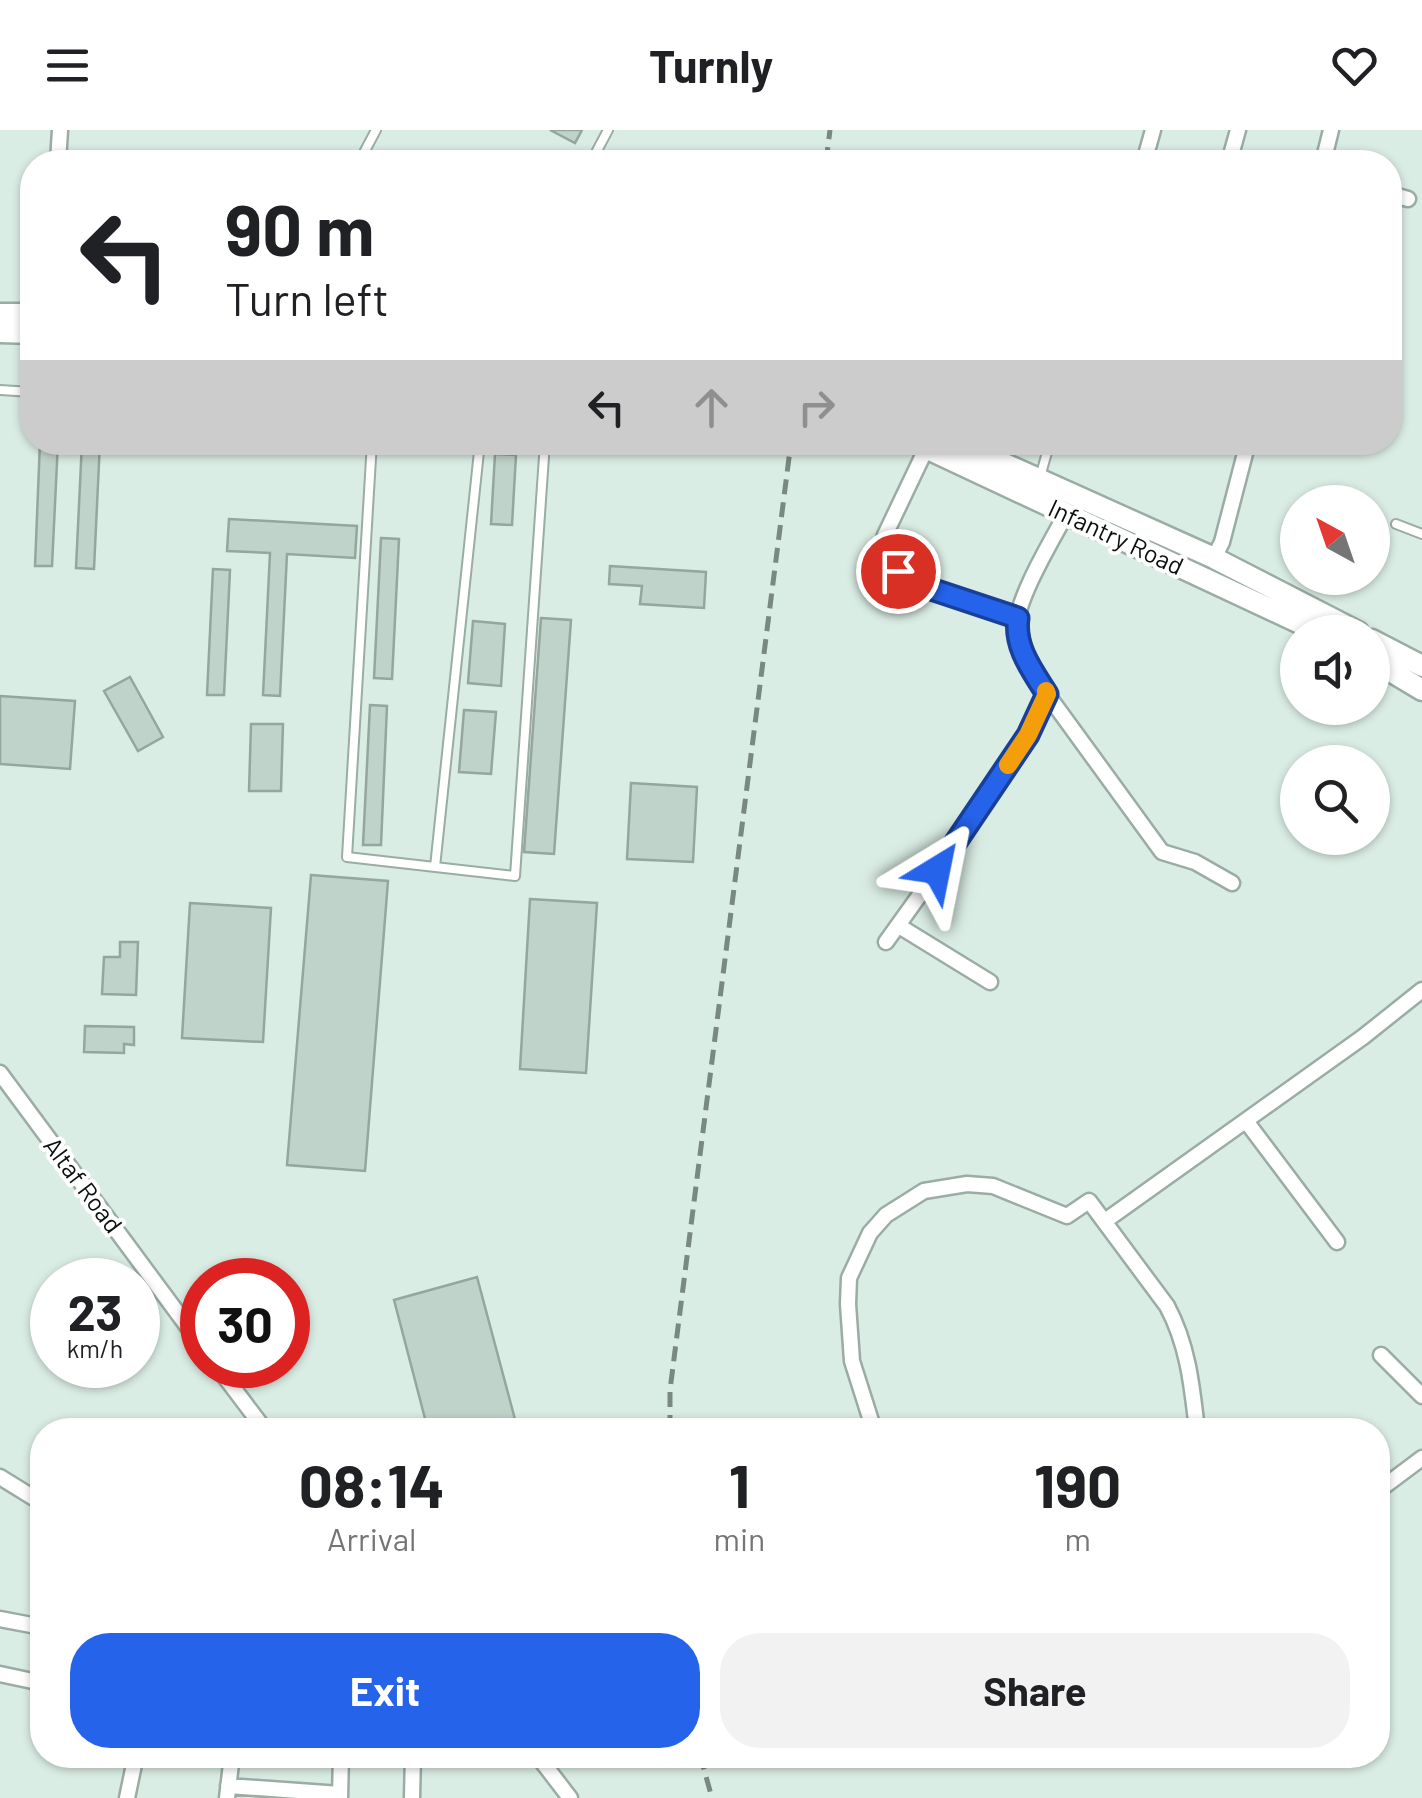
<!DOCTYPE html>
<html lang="en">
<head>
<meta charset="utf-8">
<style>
	:root { --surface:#fff; --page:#f2f2f2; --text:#202124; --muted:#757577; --accent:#2563eb }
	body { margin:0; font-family:Barlow,sans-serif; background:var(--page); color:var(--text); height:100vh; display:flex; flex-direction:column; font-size:38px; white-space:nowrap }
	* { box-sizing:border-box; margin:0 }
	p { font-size:32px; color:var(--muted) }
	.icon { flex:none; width:55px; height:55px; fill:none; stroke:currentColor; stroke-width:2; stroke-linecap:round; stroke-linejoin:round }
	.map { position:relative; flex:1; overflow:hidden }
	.panel { position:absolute; left:30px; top:1288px; width:1360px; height:350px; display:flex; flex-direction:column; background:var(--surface); border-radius:40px; box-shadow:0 2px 8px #0004 }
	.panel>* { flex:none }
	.banner { position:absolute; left:20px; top:20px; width:1382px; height:305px; border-radius:40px; box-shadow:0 2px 8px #0004; background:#fff; color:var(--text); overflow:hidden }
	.needle { width:65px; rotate:320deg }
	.tools { position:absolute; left:1280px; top:355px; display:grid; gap:20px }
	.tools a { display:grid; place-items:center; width:110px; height:110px; border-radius:50%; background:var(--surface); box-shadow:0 2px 8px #0004; font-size:50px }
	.speed { position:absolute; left:30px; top:1128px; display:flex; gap:20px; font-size:50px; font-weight:700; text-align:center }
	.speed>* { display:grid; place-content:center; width:130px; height:130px; border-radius:50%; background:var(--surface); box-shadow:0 2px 8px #0004; line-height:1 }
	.speed small { font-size:25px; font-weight:400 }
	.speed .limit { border:15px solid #d22; background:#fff; color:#111 }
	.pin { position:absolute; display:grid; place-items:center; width:85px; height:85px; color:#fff; margin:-42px; border:5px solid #fff; border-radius:50%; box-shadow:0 2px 10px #0007 }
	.me { position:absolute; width:110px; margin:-55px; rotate:35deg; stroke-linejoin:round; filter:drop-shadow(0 0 8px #0008) }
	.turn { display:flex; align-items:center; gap:35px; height:210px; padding:0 40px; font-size:45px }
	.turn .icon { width:130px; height:130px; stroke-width:2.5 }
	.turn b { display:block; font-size:70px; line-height:85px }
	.lanes { display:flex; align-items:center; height:95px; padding:0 40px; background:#0003; justify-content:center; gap:50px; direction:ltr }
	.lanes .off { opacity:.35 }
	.eta { display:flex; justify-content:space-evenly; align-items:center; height:170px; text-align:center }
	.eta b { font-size:60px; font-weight:700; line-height:70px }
	.button { display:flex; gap:20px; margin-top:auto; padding:20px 40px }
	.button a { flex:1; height:115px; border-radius:40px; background:var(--accent); color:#fff; font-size:40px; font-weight:700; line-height:115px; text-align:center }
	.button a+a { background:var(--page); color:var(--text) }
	header { display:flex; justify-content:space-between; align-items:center; height:130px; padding:0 40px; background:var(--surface); font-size:45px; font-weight:700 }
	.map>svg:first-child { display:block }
</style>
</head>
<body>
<header><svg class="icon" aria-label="menu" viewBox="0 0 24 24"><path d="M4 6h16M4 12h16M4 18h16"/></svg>Turnly<svg class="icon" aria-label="heart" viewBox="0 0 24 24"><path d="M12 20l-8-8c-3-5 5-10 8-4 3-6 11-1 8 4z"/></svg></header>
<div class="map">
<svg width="1422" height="1668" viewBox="0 0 1422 1668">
	<rect width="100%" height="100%" fill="#daede4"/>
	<path fill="#c0d3ca" stroke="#94a69d" stroke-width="2.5" d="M550,0h32l-7,13z
		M40,312h18l-6,124h-17z
		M82,312h18l-6,127 -18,-1z
		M495,324l21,1 -4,70 -21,-1z
		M229,389l128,7 -2,32 -68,-4 -7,142 -17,-1 7,-142 -43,-2z
		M381,408l18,1 -7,140 -18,-1z
		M610,436l96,6 -2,36 -64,-4 2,-18 -33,-2z
		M213,439l17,1 -6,125h-17z
		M541,488l30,2 -17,234 -30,-2z
		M473,491l32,3 -4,62 -33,-3z
		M130,547l33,60 -25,14 -34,-60z
		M0,566l75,5 -5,68 -70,-5z
		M370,575l17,1 -6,139h-18z
		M464,580l32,2 -5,62 -32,-2z
		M251,594h32l-2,67h-32z
		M631,653l66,4 -4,75 -66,-3z
		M311,745l77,6 -23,290 -78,-6z
		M530,769l67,4 -11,170 -66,-4z
		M190,773l81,5 -8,134 -81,-4z
		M120,812h18l-2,53 -34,-1 2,-37h16z
		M85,896l49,1v18l-10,-1v9l-40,-1z
		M477,1147l39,146 -26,7h-62l-34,-130z"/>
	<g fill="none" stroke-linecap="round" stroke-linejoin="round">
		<defs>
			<path id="lane" d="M359,32l17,-32
				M591,32l17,-32
				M0,260l32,2
				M372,312l-25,415 168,19 30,-434
				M1040,347l10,-35
				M1396,394l26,10
				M435,737l45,-425"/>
			<path id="street" d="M58,32l2,-32
				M1144,32l9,-32
				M1229,32l9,-32
				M1323,32l8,-32
				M1390,64l18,5
				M926,319l-41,86c-1,4 -4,11 -3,15 3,31 108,59 135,68
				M1214,428l8,-16 26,-100
				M1047,564l115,158 33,10 37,21
				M899,796l91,56
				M886,812l71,-99 71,-108 19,-41c-12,-19 -29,-41 -31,-64 -1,-29 36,-90 50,-116
				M0,943l202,273
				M1246,991l91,121
				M1105,1091l258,-184 59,-47
				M1381,1225l41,41
				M216,1235l49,65
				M876,1300l-4,-6 -20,-63 -4,-57 1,-26 21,-45 16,-18 38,-24 43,-7 26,2 74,30 22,-15 78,105c21,39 25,80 30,124
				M0,1347l42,26
				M1378,1361l44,-33
				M0,1489l42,8
				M0,1544l42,9
				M537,1625l33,43
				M228,1656l112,8
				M127,1668l9,-43
				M227,1668l5,-43
				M340,1668l1,-43
				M412,1668l1,-43"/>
			<path id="secondary" d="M0,184h32
				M0,202l32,1
				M913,312l406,190
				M956,312l258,116 144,74
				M1372,510l50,26
				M1372,530l50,30"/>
		</defs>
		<use href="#lane" stroke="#9aaca3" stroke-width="12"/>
		<use href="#street" stroke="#9aaca3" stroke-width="19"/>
		<use href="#secondary" stroke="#9aaca3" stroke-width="25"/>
		<use href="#lane" stroke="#fff" stroke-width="8"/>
		<use href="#street" stroke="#fff" stroke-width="14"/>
		<use href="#secondary" stroke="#fff" stroke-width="20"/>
		<path stroke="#7a8882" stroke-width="5" stroke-dasharray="15 8" stroke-linecap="butt" d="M826,32l4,-32
			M670,1300v-40l121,-948
			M700,1625l12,43"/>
	</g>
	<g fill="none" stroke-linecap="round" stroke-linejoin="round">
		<defs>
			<path id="route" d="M898,441l30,17 90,30c-4,29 14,52 29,76l-19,41 -91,135"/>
		</defs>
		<use href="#route" stroke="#184099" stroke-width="25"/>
		<use href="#route" stroke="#2563eb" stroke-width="18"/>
		<path stroke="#f59e0b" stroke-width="18" d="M1008,635l20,-30 19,-41 -1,-3"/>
	</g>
	<g text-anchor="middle" stroke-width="8" stroke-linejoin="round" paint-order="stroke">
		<g font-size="25" fill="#09100d" stroke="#fff">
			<text transform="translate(1116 407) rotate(25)" y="9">Infantry Road</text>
			<text transform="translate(83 1055) rotate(53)" y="9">Altaf Road</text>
		</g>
	</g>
</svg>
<div class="tools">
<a><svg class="needle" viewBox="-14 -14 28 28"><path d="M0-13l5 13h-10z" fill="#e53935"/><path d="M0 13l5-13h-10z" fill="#757577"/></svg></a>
<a><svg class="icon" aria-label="sound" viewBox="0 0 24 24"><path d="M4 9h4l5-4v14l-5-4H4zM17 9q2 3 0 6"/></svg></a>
<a><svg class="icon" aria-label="search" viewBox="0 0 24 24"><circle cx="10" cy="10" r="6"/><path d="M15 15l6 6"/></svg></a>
</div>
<div class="speed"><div>23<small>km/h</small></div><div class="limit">30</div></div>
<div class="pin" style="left:898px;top:441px;background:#d93025"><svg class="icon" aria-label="arrive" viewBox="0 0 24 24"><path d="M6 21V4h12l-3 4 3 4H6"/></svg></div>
<svg class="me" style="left:937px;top:740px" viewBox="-20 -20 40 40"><path d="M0-17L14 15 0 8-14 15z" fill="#2563eb" stroke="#fff" stroke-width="4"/></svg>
<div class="banner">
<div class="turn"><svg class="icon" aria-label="left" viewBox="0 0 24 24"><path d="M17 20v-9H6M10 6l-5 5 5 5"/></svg><div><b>90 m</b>Turn left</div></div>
<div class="lanes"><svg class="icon" aria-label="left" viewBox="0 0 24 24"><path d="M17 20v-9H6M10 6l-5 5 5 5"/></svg><svg class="icon off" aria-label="ahead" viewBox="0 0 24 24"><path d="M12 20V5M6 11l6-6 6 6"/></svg><svg class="icon off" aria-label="right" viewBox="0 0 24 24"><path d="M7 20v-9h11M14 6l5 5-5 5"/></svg></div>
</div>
<section class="panel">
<div class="eta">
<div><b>08:14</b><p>Arrival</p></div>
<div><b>1</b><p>min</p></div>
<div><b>190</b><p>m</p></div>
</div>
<div class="button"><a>Exit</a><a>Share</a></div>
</section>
</div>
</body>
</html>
